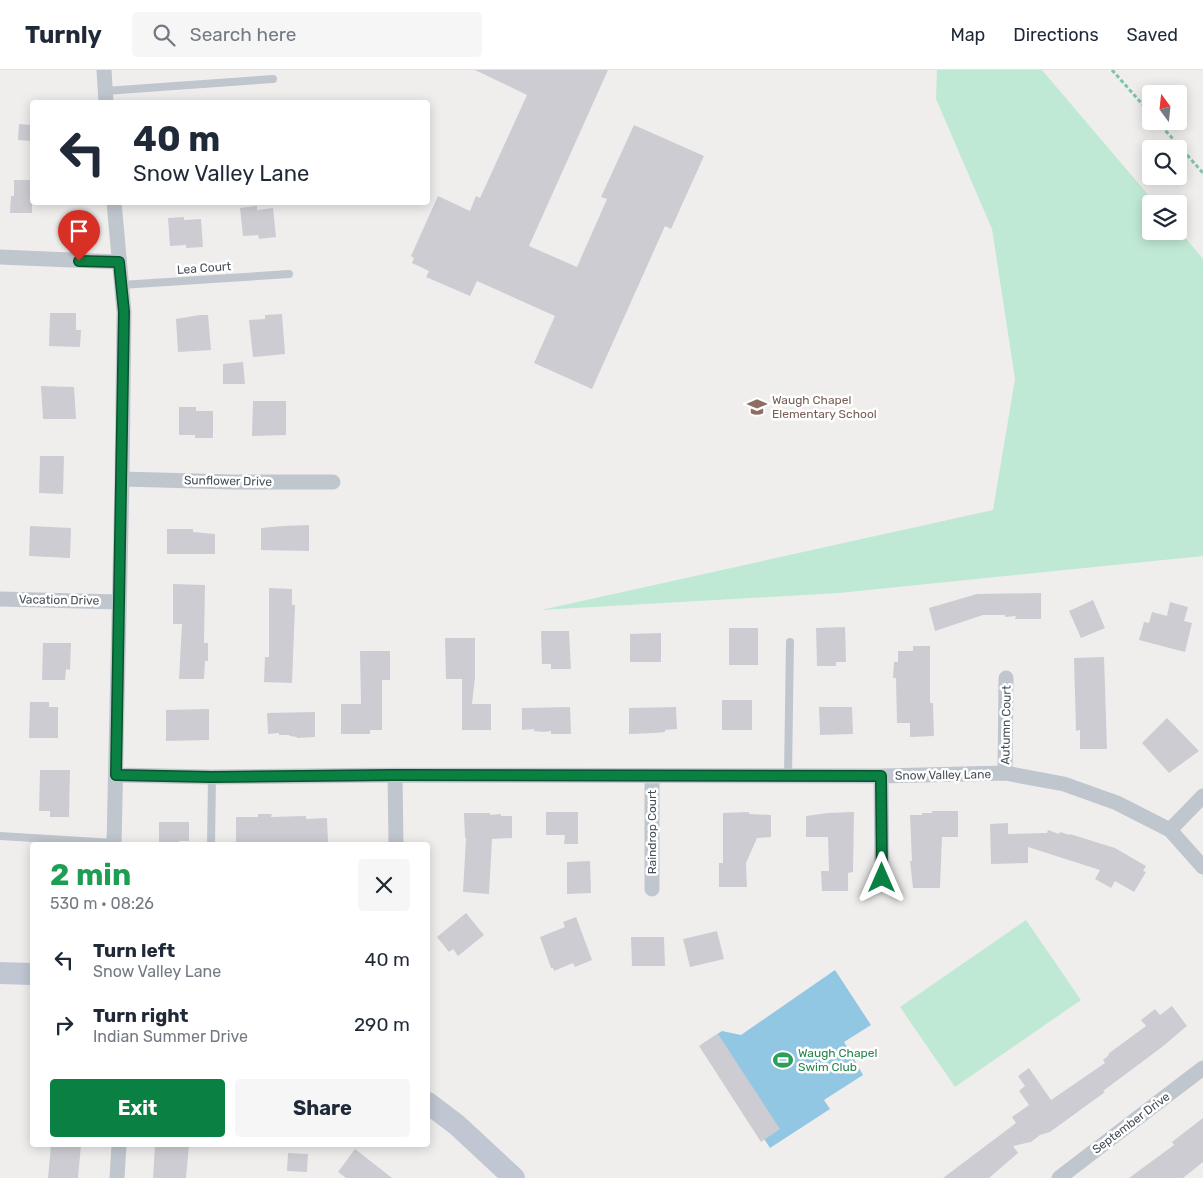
<!DOCTYPE html>
<html lang="en">
<head>
<meta charset="utf-8">
<style>
	:root { --surface:#fff; --page:#f6f6f7; --text:#1f2937; --muted:#747a83; --line:#e0e1e3; --accent:#0b8043 }
	body { margin:0; font-family:Rubik,sans-serif; background:var(--page); color:var(--text); height:100vh; display:flex; flex-direction:column; font-size:19px; white-space:nowrap }
	* { box-sizing:border-box; margin:0 }
	p { font-size:16px; color:var(--muted) }
	.icon { flex:none; width:28px; height:28px; fill:none; stroke:currentColor; stroke-width:2; stroke-linecap:round; stroke-linejoin:round }
	.map { position:relative; flex:1; overflow:hidden }
	.details { position:absolute; left:30px; top:772px; width:400px; height:305px; display:flex; flex-direction:column; background:var(--surface); border-radius:5px; box-shadow:0 2px 12px #0003 }
	.details>* { flex:none }
	.hud { position:absolute; left:30px; top:30px; width:400px; height:105px; border-radius:5px; box-shadow:0 2px 12px #0003; background:#fff; color:var(--text); overflow:hidden }
	.needle { width:32px; rotate:345deg }
	.buttons { position:absolute; left:1142px; top:15px; display:grid; gap:10px }
	.buttons a { display:grid; place-items:center; width:45px; height:45px; border-radius:5px; background:var(--surface); box-shadow:0 2px 12px #0003; font-size:25px }
	.pin { position:absolute; display:grid; place-items:center; width:42px; height:42px; color:#fff; margin:-51px -21px; border-radius:50% 50% 50% 0; rotate:-45deg; box-shadow:0 0 5px #0007 }
	.pin .icon { rotate:45deg }
	.me { position:absolute; width:55px; margin:-28px; rotate:0deg; stroke-linejoin:round; filter:drop-shadow(0 0 4px #0008) }
	.turn { display:flex; align-items:center; gap:18px; height:105px; padding:0 20px; font-size:22px }
	.turn .icon { width:65px; height:65px; stroke-width:2.5 }
	.turn b { display:block; font-size:35px; line-height:42px }
	.round { display:grid; place-items:center; flex:none; width:52px; height:52px; border-radius:5px; background:var(--page) }
	.head { display:flex; align-items:center; justify-content:space-between; height:85px; padding:0 20px }
	h1 { font-size:30px; font-weight:700; line-height:38px; color:#1e9e55 }
	.cta { display:flex; gap:10px; margin-top:auto; padding:10px 20px }
	.cta a { flex:1; height:58px; border-radius:5px; background:var(--accent); color:#fff; font-size:20px; font-weight:700; line-height:58px; text-align:center }
	.cta a+a { background:var(--page); color:var(--text) }
	ul { padding:0; list-style:none }
	li { display:flex; align-items:center; gap:15px; height:65px; padding:0 20px }
	li div { flex:1 }
	li b { display:block; font-size:19px }
	li em { font-style:normal }
	header { display:flex; align-items:center; gap:30px; box-sizing:border-box; height:70px; padding:0 25px; background:var(--surface); border-bottom:1px solid var(--line) }
	header strong { font-size:24px }
	nav { display:flex; gap:28px; margin-inline-start:auto; font-size:18px }
	.search { width:350px; height:45px; background:var(--page); display:flex; align-items:center; gap:12px; box-sizing:border-box; padding:0 18px; border-radius:5px; color:var(--muted); font-size:19px }
	.map>svg:first-child { display:block }
</style>
</head>
<body>
<header>
<strong>Turnly</strong>
<div class="search"><svg class="icon" aria-label="search" viewBox="0 0 24 24"><circle cx="10" cy="10" r="6"/><path d="M15 15l6 6"/></svg>Search here</div>
<nav><a>Map</a><a>Directions</a><a>Saved</a></nav>
</header>
<div class="map">
<svg width="1203" height="1108" viewBox="0 0 1203 1108">
	<rect width="100%" height="100%" fill="#f0eeed"/>
	<path fill="#c0e9d5" d="M937,0h105l114,134h-5v27l28,-1 24,29v297l-364,37 -298,17 452,-100 22,-131 -23,-150 -56,-130z
		M1026,850l55,80 -126,87 -55,-80z"/>
	<path fill="#91c7e2" d="M835,900l36,55 -27,17 19,33 -39,25 6,9 -60,39 -68,-104 20,-13 19,4z"/>
	<path fill="#ccccd2" d="M475,0h133l-79,176 48,21 30,-68 -6,-2 33,-72 70,31 -33,73 -6,-3 -73,163 -58,-26 21,-47 -78,-35 -7,15 -44,-19 3,-6 -17,-8 2,-5 -3,-2 27,-60 32,15 6,-15 4,2 47,-103z
		M19,54l13,1v16l-14,-1z
		M14,110h18v33h-22l1,-17h3z
		M257,136v4l16,-2 3,29 -17,2 -1,-4 -15,1 -3,-28z
		M184,147v3l17,-1 2,28 -17,1v-3l-16,1 -2,-28z
		M50,243h26v17h5l-1,17 -31,-1z
		M282,244l3,40 -32,3 -4,-37 16,-1v-4z
		M200,245h8l3,35 -33,2 -2,-33z
		M243,292l2,22h-22v-20z
		M41,316l33,1 2,32h-33z
		M253,331h33v34l-34,1z
		M179,337h17v4h17v27h-18v-3h-16z
		M40,386h24l-1,38 -24,-1z
		M309,455v26l-48,-1v-22l22,-2z
		M30,456l41,2 -1,30 -41,-2z
		M167,459h26v3l22,2v20h-48z
		M173,514l32,1 -1,58h4v18h-3l-1,18h-25l3,-55h-9z
		M269,518l23,1v16h3l-3,78 -28,-1 1,-25h4z
		M1041,523v26h-26l1,-3 -11,1v-2h-22l-48,16 -6,-23 48,-14z
		M1093,530l12,28 -24,10 -12,-27z
		M1170,532l18,5 -4,14 8,2 -7,29 -46,-12 5,-18 5,1 3,-11 15,4z
		M845,557l1,35h-10v4h-19l-1,-38z
		M729,558h29v37h-29z
		M541,561h28l2,38h-20v-5h-9z
		M661,563v29h-31v-28z
		M445,568h30v39l-3,27h19v26h-29v-51h-16z
		M43,573h28l-1,27 -4,-1 -1,11h-23z
		M913,576h17v57h3l1,33 -24,1v-14h-13l-1,-45h-3l1,-16h4v-11h15z
		M360,581h30v29h-8v50h-12v4h-29v-30h20z
		M1104,587l3,92h-27v-19l-4,1 -2,-73z
		M722,630h30v30h-30z
		M30,632h19v5h9v31h-29z
		M570,637l1,27h-20v-3l-7,1 -10,-1v-2l-12,1v-22z
		M676,637l1,22 -12,1v2l-10,1 -26,1v-26z
		M819,637h33l1,27 -33,1z
		M209,639v31l-43,1v-31z
		M315,642v25l-18,1v-1l-7,-1 -1,-1h-10v-2l-11,1 -1,-21z
		M1167,648l32,33 -30,22 -27,-30z
		M40,700h30l-1,47h-19v-6h-11z
		M932,741h26v26h-16l-2,51h-27l-3,-27h2l-2,-46h12v-2h10z
		M546,742h32v32h-14l1,-9h-19z
		M749,742v2l22,1v22l-14,1 -11,25 1,24h-28v-24h4v-50z
		M854,742l-1,60 -5,1v18h-26l-1,-20h8l-1,-34h-22v-21l22,-3z
		M464,743h26v2l11,-1v2h11v22l-20,1 -3,55 -26,-2 3,-54h-1z
		M258,744h14l-1,3 35,-1v3l21,-1 1,26 -92,1v-28h22z
		M159,752h30v19h-10v4h-20z
		M1008,753v11l39,-1 1,-3 11,4 1,-2 10,3v-1l45,14 31,18 -3,5 3,1 -12,20 -19,-11 -4,7 -16,-9 5,-9 -72,-23v16l-37,1 -1,-40z
		M590,791l1,32 -24,1v-32z
		M466,843l18,22 -26,21 -5,-7 -4,3 -12,-15z
		M576,847l16,43 -17,7 -2,-4 -19,8 -1,-3h-2l-11,-31 25,-10 -2,-5z
		M717,861l7,28 -34,8 -7,-28z
		M631,867h33l1,29h-33z
		M1172,936l15,20 -25,21 -59,44 2,1 -55,40 -10,3 -9,7 -18,4 5,7 -29,25h-46l73,-55 -4,-6 17,-12 -10,-14 6,-5 -7,-10 11,-8 22,32 54,-37 -2,-3 6,-5 -1,-1 38,-28 -5,-6 14,-11 5,6z
		M718,964l62,95 -19,13 -62,-96z
		M1203,1048v44l-20,16h-54l45,-33 -2,-3z
		M51,1075h30l-3,33h-30z
		M155,1075h34l-3,33h-33z
		M355,1079l23,18 14,11h-46l-8,-6z
		M288,1083l20,1 -1,18 -20,-1z"/>
	<g fill="none" stroke-linecap="round" stroke-linejoin="round">
		<path stroke="#7cc4a9" stroke-width="3" stroke-dasharray="4 2.5" stroke-linecap="butt" d="M1112,0l39,44
			M1157,51l46,52"/>
		<path stroke="#c0c6ce" stroke-width="8" d="M105,21l168,-12
			M121,215l168,-11
			M788,705l2,-133
			M0,766l114,7
			M211,775l1,-68"/>
		<path stroke="#c0c6ce" stroke-width="15" d="M104,0l2,32
			M0,187l119,5
			M122,409l110,3h101
			M0,529l119,3
			M1005,703l1,-95
			M116,705l96,2 183,-2 486,1 124,-3 59,11 53,19 53,27 33,37
			M395,705l1,70
			M652,706v113
			M881,706l1,102
			M1170,760l33,-34
			M114,775l8,-366 2,-167 -10,-110
			M117,1108l2,-33
			M1059,1108l144,-110"/>
		<path stroke="#c0c7d2" stroke-width="22" d="M0,903l32,1
			M428,1033l29,22 57,53"/>
	</g>
	<g fill="none" stroke-linecap="round" stroke-linejoin="round">
		<defs>
			<path id="route" d="M79,191l40,1 5,50 -8,463 96,2 183,-2 486,1 1,102"/>
		</defs>
		<use href="#route" stroke="#07532c" stroke-width="12"/>
		<use href="#route" stroke="#0b8043" stroke-width="9"/>
	</g>
	<defs>
		<symbol id="school-bare" viewBox="-9 -9 18 18"><path d="M0-5L7-2L0 1L-7-2ZM-4 1L0 2.5L4 1V4Q0 6-4 4Z" fill="#8d6e63" stroke="#fff" stroke-width="2.5" paint-order="stroke"/></symbol>
		<symbol id="stadium-bare" viewBox="-9 -9 18 18"><path d="M0-5a6.5 5 0 1 0 0 10a6.5 5 0 1 0 0-10ZM-3.5-1.8h7v3.6h-7Z" fill="#2e9e5b" stroke="#fff" stroke-width="2.5" paint-order="stroke"/></symbol>
	</defs>
	<g fill-rule="evenodd">
		<use href="#school-bare" x="743" y="323" width="28" height="28"/>
		<use href="#stadium-bare" x="769" y="976" width="28" height="28"/>
	</g>
	<g text-anchor="middle" stroke-width="5" stroke-linejoin="round" paint-order="stroke">
		<g font-size="12" fill="#484f59" stroke="#fff">
			<text transform="translate(204 198) rotate(-4)" y="4">Lea Court</text>
			<text transform="translate(228 411) rotate(1)" y="4">Sunflower Drive</text>
			<text transform="translate(59 530) rotate(1)" y="4">Vacation Drive</text>
			<text transform="translate(1006 655) rotate(-89)" y="4">Autumn Court</text>
			<text transform="translate(943 705) rotate(-1)" y="4">Snow Valley Lane</text>
			<text transform="translate(652 762) rotate(-90)" y="4">Raindrop Court</text>
			<text transform="translate(1131 1053) rotate(-37)" y="4">September Drive</text>
		</g>
		<g font-size="12" fill="#785e54" stroke="#fff" text-anchor="start">
			<text x="772" y="334">Waugh Chapel<tspan x="772" dy="14">Elementary School</tspan></text>
		</g>
		<g font-size="12" fill="#27864d" stroke="#fff" text-anchor="start">
			<text x="798" y="987">Waugh Chapel<tspan x="798" dy="14">Swim Club</tspan></text>
		</g>
	</g>
</svg>
<div class="buttons">
<a><svg class="needle" viewBox="-14 -14 28 28"><path d="M0-13l5 13h-10z" fill="#e53935"/><path d="M0 13l5-13h-10z" fill="#747a83"/></svg></a>
<a><svg class="icon" aria-label="search" viewBox="0 0 24 24"><circle cx="10" cy="10" r="6"/><path d="M15 15l6 6"/></svg></a>
<a><svg class="icon" aria-label="layers" viewBox="0 0 24 24"><path d="M12 4l9 5-9 5-9-5zM3 14l9 5 9-5"/></svg></a>
</div>
<div class="pin" style="left:79px;top:191px;background:#d93025"><svg class="icon" aria-label="arrive" viewBox="0 0 24 24"><path d="M6 21V4h12l-3 4 3 4H6"/></svg></div>
<svg class="me" style="left:882px;top:808px" viewBox="-20 -20 40 40"><path d="M0-17L14 15 0 8-14 15z" fill="#0b8043" stroke="#fff" stroke-width="4"/></svg>
<div class="hud">
<div class="turn"><svg class="icon" aria-label="left" viewBox="0 0 24 24"><path d="M17 20v-9H6M10 6l-5 5 5 5"/></svg><div><b>40 m</b>Snow Valley Lane</div></div>
</div>
<section class="details">
<div class="head"><div><h1>2 min</h1><p>530 m · 08:26</p></div><a class="round"><svg class="icon" aria-label="close" viewBox="0 0 24 24"><path d="M6 6l12 12M18 6L6 18"/></svg></a></div>
<ul>
<li><svg class="icon" aria-label="left" viewBox="0 0 24 24"><path d="M17 20v-9H6M10 6l-5 5 5 5"/></svg><div><b>Turn left</b><p>Snow Valley Lane</p></div><em>40 m</em></li>
<li><svg class="icon" aria-label="right" viewBox="0 0 24 24"><path d="M7 20v-9h11M14 6l5 5-5 5"/></svg><div><b>Turn right</b><p>Indian Summer Drive</p></div><em>290 m</em></li>
</ul>
<div class="cta"><a>Exit</a><a>Share</a></div>
</section>
</div>
</body>
</html>
